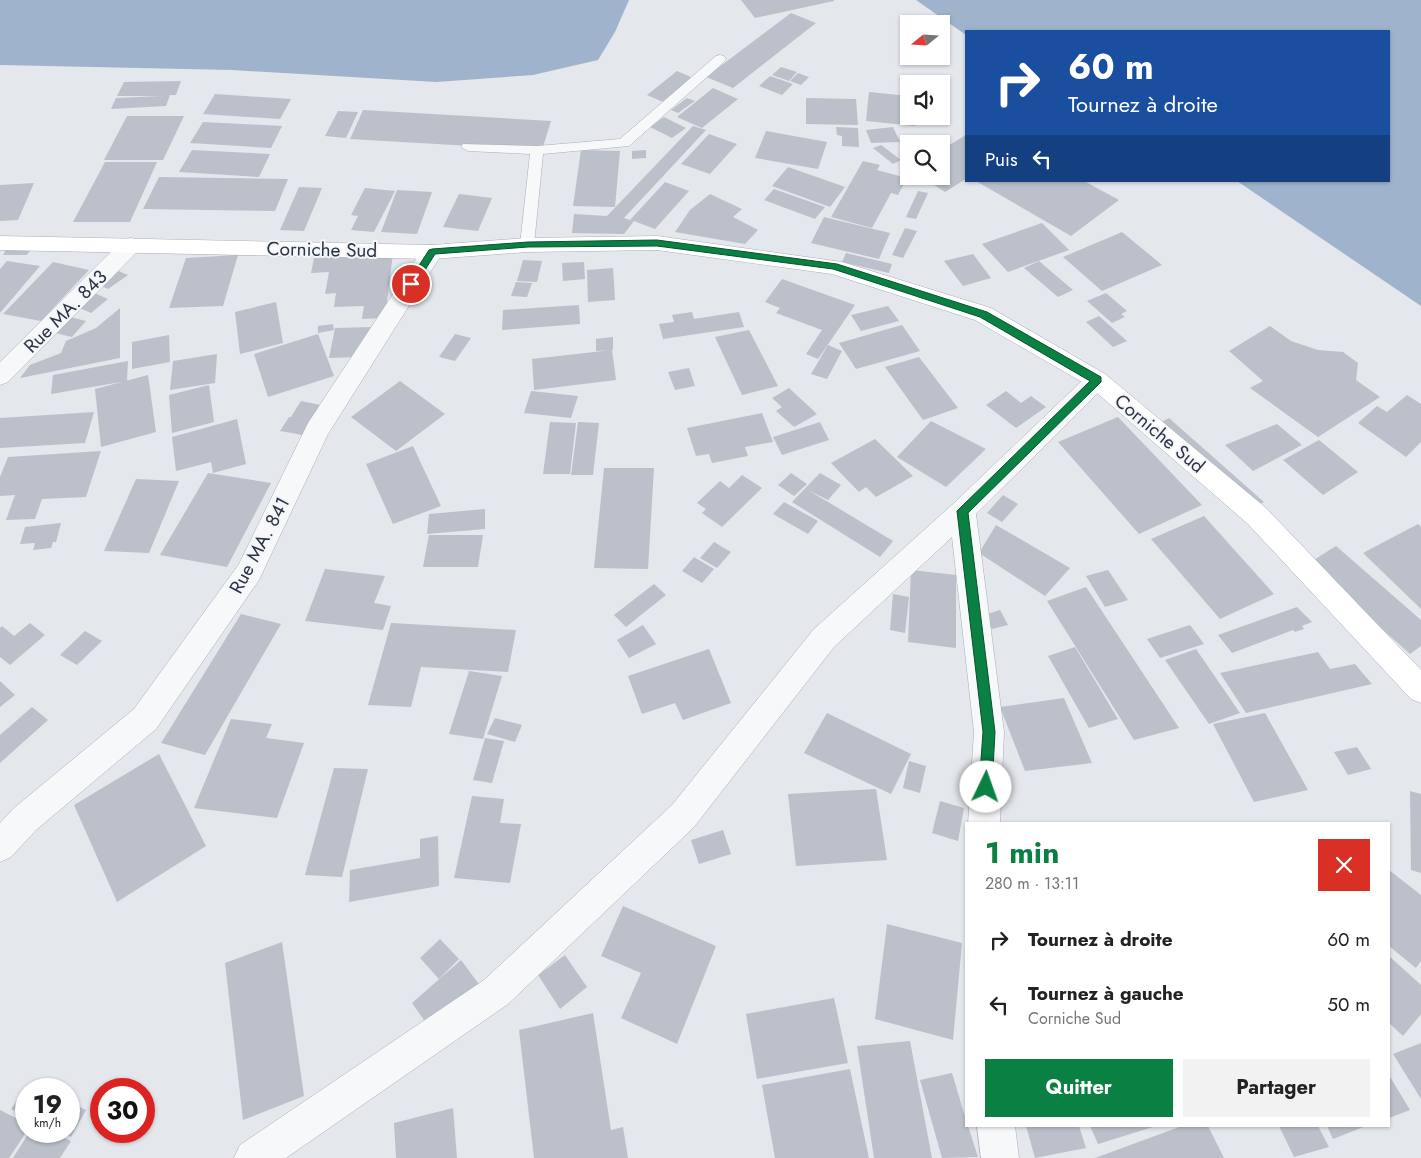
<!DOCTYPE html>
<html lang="fr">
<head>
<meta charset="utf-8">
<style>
	:root { --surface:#fff; --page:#f2f2f2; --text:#222; --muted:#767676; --accent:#0b8043 }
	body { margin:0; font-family:Jost,sans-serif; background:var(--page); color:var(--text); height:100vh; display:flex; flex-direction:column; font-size:19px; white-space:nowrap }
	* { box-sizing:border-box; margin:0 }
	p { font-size:16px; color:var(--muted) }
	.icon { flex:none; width:28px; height:28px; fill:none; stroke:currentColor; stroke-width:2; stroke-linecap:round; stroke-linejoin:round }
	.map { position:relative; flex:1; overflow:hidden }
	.sheet { position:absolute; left:965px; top:822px; width:425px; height:305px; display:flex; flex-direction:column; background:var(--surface); border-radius:0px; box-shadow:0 1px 4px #0004 }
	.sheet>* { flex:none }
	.guide { position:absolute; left:965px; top:30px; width:425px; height:152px; border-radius:0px; box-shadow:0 1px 4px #0004; background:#1a4fa0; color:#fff; overflow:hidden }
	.needle { width:32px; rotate:252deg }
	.buttons { position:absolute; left:900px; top:15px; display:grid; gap:10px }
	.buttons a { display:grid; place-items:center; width:50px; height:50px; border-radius:0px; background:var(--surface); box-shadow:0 1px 4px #0004; font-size:25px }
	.speed { position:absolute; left:15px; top:1078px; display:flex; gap:10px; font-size:25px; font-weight:700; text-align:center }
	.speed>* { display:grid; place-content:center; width:65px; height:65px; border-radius:50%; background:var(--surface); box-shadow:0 1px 4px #0004; line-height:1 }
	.speed small { font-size:12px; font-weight:400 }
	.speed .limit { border:8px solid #d22; background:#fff; color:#111 }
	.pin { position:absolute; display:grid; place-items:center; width:42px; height:42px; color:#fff; margin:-21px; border:2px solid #fff; border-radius:50%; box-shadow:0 1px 5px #0007 }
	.me { position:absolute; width:55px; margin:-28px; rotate:3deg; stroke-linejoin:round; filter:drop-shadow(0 0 4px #0008) }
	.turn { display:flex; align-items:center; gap:18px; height:105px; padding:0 20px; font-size:22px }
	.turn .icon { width:65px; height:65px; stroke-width:2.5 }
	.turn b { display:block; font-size:35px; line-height:42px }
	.then { display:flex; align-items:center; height:48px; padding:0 20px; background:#0003; gap:10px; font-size:19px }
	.round { display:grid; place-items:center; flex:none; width:52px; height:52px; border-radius:0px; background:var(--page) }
	.head { display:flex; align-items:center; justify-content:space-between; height:85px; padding:0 20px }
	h1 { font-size:30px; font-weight:700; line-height:38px; color:var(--accent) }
	.button { display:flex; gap:10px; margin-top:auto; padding:10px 20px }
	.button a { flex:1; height:58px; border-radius:0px; background:var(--accent); color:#fff; font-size:20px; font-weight:700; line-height:58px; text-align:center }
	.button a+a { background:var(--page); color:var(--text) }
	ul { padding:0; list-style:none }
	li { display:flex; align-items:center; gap:15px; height:65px; padding:0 20px }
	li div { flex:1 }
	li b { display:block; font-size:19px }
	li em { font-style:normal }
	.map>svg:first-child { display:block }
</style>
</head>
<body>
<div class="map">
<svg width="1421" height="1158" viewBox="0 0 1421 1158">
	<rect width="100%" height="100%" fill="#e4e7ec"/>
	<path fill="#9fb4cc" d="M0,0h629l-14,32 -17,28 -65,15 -97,7 -204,-12 -232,-5z
		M916,0h505v306l-184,-125h152v-150h-423v4z"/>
	<path fill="#bbc0ca" d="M741,0h93v1l-79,17z
		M791,13l25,10 -83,65 -27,-11z
		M781,67l16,5 -8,9 -17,-6z
		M677,71l16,7 -30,24 -16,-7z
		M798,73l11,4 -8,8 -11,-4z
		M770,76l23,8 -11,11 -23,-9z
		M181,81l-5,14h-6l-4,11 -55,3 5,-11 45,-2h-44l7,-14z
		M713,88l25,11 -36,29 -25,-11z
		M869,92l40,4v20h7l-1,10 -49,-5z
		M215,94l76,5 -11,20 -77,-5z
		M687,98l8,3 -17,12 -7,-3z
		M806,98l50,1 2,26 -52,-1z
		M363,110l188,11 -9,29 -192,-11z
		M338,111l20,1 -12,26 -21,-2z
		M127,116h57l-21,44h-59z
		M664,117l22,11 -14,10 -22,-11z
		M203,122l79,4 -11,22 -81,-5z
		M693,126l13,4 -82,88 6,2 35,-38 24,9 -34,38 -21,-8 -10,13 -52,-1 2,-19 33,2z
		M836,127l22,1 1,19 -17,-1v-10l-5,-1z
		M893,127l7,15 -29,1 -5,-13z
		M766,131l61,11 -9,27 -63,-11z
		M709,134l28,10 -27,30 -29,-10z
		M966,135v44l-21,13 -25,-16h21v-26z
		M881,145l20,15 -8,4 -20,-16z
		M192,150l78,4 -11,23 -80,-5z
		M581,150l39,1 -5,56 -42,-1z
		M646,150v8l-14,1v-8z
		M863,161l17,4 -3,5 30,8 -9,17 -7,-2 -19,35 -41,-11z
		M105,162h52l-27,60h-57z
		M788,167l57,20 -15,20 -58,-21z
		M159,177l129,2 -13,32 -132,-2z
		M976,181h108l35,19 -48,36z
		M34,183l-16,37 -18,1v-36z
		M299,187l23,1 -18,43 -24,-1z
		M365,188l30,3 -21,41 -23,-2 7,-14 -7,-1z
		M774,189l51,18 -10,12 -51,-19z
		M397,190l35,2 -15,42 -36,-2z
		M918,191l10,2 -12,26 -10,-2z
		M459,194l33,4 -14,33 -35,-4z
		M710,194l32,15 -9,8 25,13 -13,14 -70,-12 15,-22z
		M824,217l66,16 -11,26 -68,-16z
		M1042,223l27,27 -61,22 -26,-28z
		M905,228l12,3 -14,27 -11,-3z
		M1122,232l40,33 -60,26 -39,-34z
		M8,246h25l-6,9h-24z
		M393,253l-8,65 -23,1 2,-13 -30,1 2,-14 -11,1 4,-22 -18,1 3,-15z
		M846,253l46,11 -3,9 -47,-11z
		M973,254l18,24 -28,8 -19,-25z
		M238,255l-15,51 -54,2 17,-50z
		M523,260l19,1 -5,21 -20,-1z
		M7,261l33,5 -40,47v-44z
		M1039,261l34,29 -15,7 -34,-29z
		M53,262l36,8 -48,51 -38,-7z
		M584,262l1,17 -22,2 -1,-18z
		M613,268l2,32 -27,2 -1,-32z
		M116,270l12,5 -20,14 -11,-5z
		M782,279l73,26 -37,54 -12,-5 16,-24 -46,-17 4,-5 -15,-6z
		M516,282l16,1 -5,14 -16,-1z
		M92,292l16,7 -17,14 -16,-7z
		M1106,293l21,18 -6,3 4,3 -13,6 -25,-22z
		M276,302l7,41 -43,11 -5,-42z
		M579,305l1,19 -78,6 1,-20z
		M888,306l11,15 -38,10 -10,-16z
		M120,308v50l-100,20 10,-13 31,-12 5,-12 30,-13z
		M692,312l2,7 45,-7 5,15 -81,12 -4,-15 15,-2 -2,-7z
		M1099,316l28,25 -14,6 -27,-25z
		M70,317l16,4 -14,16 -17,-4z
		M333,324l1,6 -16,3v-7z
		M902,325l18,26 -64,18 -17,-26z
		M1270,326l21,15 27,9 25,2 15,11 -2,17 24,17 -62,40 -68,-49 13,-7 -34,-30z
		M372,327l-15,30 -28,1 6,-30z
		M749,330l29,56 -36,9 -27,-58z
		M318,334l16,42 -66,21 -14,-43z
		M455,334l16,4 -16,23 -16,-4z
		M169,335l1,27 -38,7v-27z
		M613,337v13l-17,1v-12z
		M828,345l14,6 -15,28 -16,-5z
		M612,350l4,30 -82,10 -2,-31z
		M217,354l-2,29 -45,7 3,-29z
		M919,357l39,51 -35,12 -38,-53z
		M128,361l-1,20 -76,13 2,-19z
		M689,368l6,18 -20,4 -7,-18z
		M148,375l8,57 -55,15 -6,-58z
		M400,381l45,33 -49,37 -45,-34z
		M209,385l5,37 -42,11 -3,-38z
		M789,388l28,26 -23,13 -18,-16 6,-4 -10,-9z
		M531,391l47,5 -7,22 -47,-5z
		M1006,391l15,12 10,-7 15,11 -30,21 -30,-23z
		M1407,395l14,9v38l-15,15 -48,-34 19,-17 10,6z
		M301,401l29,6 -16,30 -34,-6 9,-14h2z
		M94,412l-9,31 -85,5v-30z
		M762,413l11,29 -28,5 3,9 -36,7 -3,-9 -13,2 -9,-28z
		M1118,417l84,88 -63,29 -81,-92z
		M1169,418l95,84 -9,5 -95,-84z
		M237,419l9,45 -33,9 -2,-11 -35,9 -4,-34z
		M931,421l55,28 -40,38 -49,-30z
		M550,422l26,1 -6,51h-27z
		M578,422l21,1 -6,52h-22z
		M820,422l9,18 -47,15 -9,-18z
		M1277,424l25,21 -49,26 -28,-26z
		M875,439l38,37 -37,21 -10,-10 -7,5 -28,-29z
		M1319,440l39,32 -35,23 -40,-35z
		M413,446l28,60 -48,18 -27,-60z
		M101,451l-15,46 -44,2 -7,20 -29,1 9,-25 -15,1v-19l8,-20z
		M604,468h50l-6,101 -54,-1z
		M208,473l63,10 -44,84 -67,-12z
		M791,473l16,11 -13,12 -16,-11z
		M820,473l21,12 -13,15 -20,-10 85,51 -13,16 -88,-55z
		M742,475l20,13 -40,39 -20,-14 4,-4 -9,-6 23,-22 9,7z
		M136,479l43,2 -30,72 -45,-2z
		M1003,495l15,9 -16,18 -15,-9z
		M784,502l34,19 -10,13 -35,-20z
		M485,509v20l-58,5 2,-20z
		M1204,516l70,78 -54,25 -69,-80z
		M61,523l-5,19h-3l-2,6 -18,2 2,-7 -15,1 5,-17z
		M1418,524l3,3v82l-58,-56z
		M996,525l74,43 -25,28 -66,-43z
		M429,535h54l-5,32h-55z
		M714,542l17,10 -14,16 -17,-10z
		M1336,546l85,74v26l-11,8 -101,-91z
		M694,557l20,12 -12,14 -20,-12z
		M325,569l60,7 -11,27 17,3 -8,24 -78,-9z
		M911,570l45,5v73l-48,-6z
		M1108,570l20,30 -23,7 -19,-31z
		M654,584l12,11 -40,32 -12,-12z
		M1086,587l93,141 -45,12 -87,-139z
		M893,594l16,3 -4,36 -15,-3z
		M1297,607l15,15 -10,4 2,3 -9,3 -2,-2 -61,23 -14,-18z
		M1000,610l8,15 -16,4 -8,-14z
		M241,614l40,10 -76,131 -44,-12z
		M30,623l15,12 -35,30 -10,-8v-29l2,-2 12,10z
		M391,623l125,7 -8,42 -87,-5 -10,40 -43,-2z
		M643,625l13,19 -27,14 -12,-18z
		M1190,625l14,19 -44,14 -13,-19z
		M85,631l17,10 -25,24 -17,-10z
		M1075,647l43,72 -29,9 -41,-72z
		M709,649l22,54 -48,17 -8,-17 -33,11 -14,-38z
		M1196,649l44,64 -31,11 -44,-64z
		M1318,652l12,17 25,-5 17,20 -126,29 -26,-40z
		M469,671l33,5 -19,63 -34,-5z
		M0,681l15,14 -15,12z
		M1064,698l28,65 -67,8 -25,-64z
		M32,707l16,13 -48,43v-28z
		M827,713l84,41 -20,40 -87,-41z
		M1265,713l43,77 -54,12 -41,-78z
		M495,718l27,7 -7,17 -28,-8z
		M231,719l41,5 -6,14 38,5 -27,75 -83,-10z
		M485,738l19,3 -12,42 -19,-3z
		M1357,747l14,22 -23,6 -14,-23z
		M159,754l47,92 -89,56 -43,-97z
		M909,761l17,5 -6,27 -17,-5z
		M334,768l34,1 -26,108 -37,-2z
		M876,789l11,71 -91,6 -8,-72z
		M1410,791l11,3v79l-10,-3z
		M472,796l32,3 -4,24 21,1 -11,59 -56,-5z
		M940,801l24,7 -6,33 -26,-8z
		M723,830l8,24 -32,10 -8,-24z
		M438,836l1,50 -90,16 1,-32 70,-12v-19z
		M1389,870l32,25v66l-5,7 -27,-22z
		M623,906l93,40 -39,98 -56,-26 20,-45 -40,-17z
		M887,924l75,19 -9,97 -78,-21z
		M440,939l19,20 -20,20 -19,-21z
		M282,942l22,154 -61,24 -18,-157z
		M565,955l22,32 -27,22 -22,-34z
		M1389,956l32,29v29l-18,22 -14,-13z
		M461,960l20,27 -50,43 -19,-27z
		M834,998l14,65 -91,16 -11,-65z
		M593,1013l18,117 12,-3 5,31h-94l-15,-128z
		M910,1041l22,117h-58l-17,-112z
		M1421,1043v56l-28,-45z
		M850,1069l19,89h-94l-13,-73z
		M952,1073l14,47v6h2l10,31 -36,1 -22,-78z
		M1389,1075l21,35 -21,8z
		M21,1095l5,3v19l-15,-8z
		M69,1102l17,8 -15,27 -13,-6h11z
		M453,1108l4,50h-61l-2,-35z
		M0,1110l26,13 1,8 -18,27h-9z
		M1026,1126h53l7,22 -51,10z
		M1090,1126h63v1l-55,17z
		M1182,1126h26l16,32h-129z
		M1279,1126h39l11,21 -35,10z
		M1327,1126h39l-33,13z
		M30,1131h21l20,10 -11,17h-47z"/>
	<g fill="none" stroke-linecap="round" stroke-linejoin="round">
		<defs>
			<path id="service" d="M720,55l4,1 2,3 -2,3 -95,84 -86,8 -9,91 -2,3h-10l-2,-3 10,-91 -62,-3 -7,-4 2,-3 74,2 83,-7 96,-83z"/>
			<path id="minor" d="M131,238l8,2 3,5 -3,5 -131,132 -8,3v-23l123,-122z
				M432,245l8,2 3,5 -115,182 -69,146 -103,149 -120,101 -25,27 -11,5v-39l14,-15 120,-99 105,-145 69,-141 116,-176z
				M1097,371l8,3 4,6 -4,6 -129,128 28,218 -4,92h-32l6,-92 -22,-195 -118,110 -140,180 -186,177 -222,154h-52l6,-13 244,-165 188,-175 142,-176 139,-125 136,-130z
				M977,1126h38l4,32h-38z"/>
			<path id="secondary" d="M0,236l432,9 95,-7 130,-2 185,26 149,46 114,66 161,134 155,162v33l-10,-4 -163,-175 -159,-138 -114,-66 -143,-46 -175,-24 -130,2 -95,7 -432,-9z"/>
		</defs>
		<use href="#service" stroke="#a9aeb7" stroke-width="1"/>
		<use href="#minor" stroke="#a9aeb7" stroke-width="1"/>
		<use href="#secondary" stroke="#a9aeb7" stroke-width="1"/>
		<use href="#service" fill="#f7f8fa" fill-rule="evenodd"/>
		<use href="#minor" fill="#f7f8fa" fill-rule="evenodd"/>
		<use href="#secondary" fill="#fff" fill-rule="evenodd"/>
	</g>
	<path fill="#0b8043" stroke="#07532c" d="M657,240l180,24 150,48 114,65v5l-133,131 27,219 -3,55 -2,4 -4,2 -5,-2 -2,-4 4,-55 -26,-221 133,-130 -110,-64 -147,-48 -176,-23 -129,1 -93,7 -20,32h-7l-1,-2 22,-34 3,-1 96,-7z"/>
	<g text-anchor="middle" stroke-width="4" stroke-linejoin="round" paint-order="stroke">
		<g font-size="19" fill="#2b3445" stroke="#f4f6f9">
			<text transform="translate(322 249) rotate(1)" y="7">Corniche Sud</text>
			<text transform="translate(65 311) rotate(-45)" y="7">Rue MA. 843</text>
			<text transform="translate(1160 433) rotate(40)" y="7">Corniche Sud</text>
			<text transform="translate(259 545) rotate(-62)" y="7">Rue MA. 841</text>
		</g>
	</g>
</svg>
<div class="buttons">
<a><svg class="needle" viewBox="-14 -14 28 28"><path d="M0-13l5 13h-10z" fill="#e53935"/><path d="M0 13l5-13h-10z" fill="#767676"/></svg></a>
<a><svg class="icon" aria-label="sound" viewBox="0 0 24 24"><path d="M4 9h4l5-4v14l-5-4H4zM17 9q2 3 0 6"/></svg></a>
<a><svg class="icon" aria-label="search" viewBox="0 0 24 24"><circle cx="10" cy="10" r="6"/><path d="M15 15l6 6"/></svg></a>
</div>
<div class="speed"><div>19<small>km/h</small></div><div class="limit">30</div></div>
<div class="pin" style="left:411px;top:284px;background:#d93025"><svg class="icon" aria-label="arrive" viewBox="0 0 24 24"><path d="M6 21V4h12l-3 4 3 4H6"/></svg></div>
<svg class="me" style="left:986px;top:787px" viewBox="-20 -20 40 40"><circle r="19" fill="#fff"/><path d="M0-13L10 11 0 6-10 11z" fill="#0b8043"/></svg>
<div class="guide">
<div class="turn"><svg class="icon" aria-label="right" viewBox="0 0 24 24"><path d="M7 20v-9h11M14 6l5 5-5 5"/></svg><div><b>60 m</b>Tournez à droite</div></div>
<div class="then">Puis<svg class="icon" aria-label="left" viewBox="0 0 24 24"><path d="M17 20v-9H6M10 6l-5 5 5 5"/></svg></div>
</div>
<section class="sheet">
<div class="head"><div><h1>1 min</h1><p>280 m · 13:11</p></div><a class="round" style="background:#d93025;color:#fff"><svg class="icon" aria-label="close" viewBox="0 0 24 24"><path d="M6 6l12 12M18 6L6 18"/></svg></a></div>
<ul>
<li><svg class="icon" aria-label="right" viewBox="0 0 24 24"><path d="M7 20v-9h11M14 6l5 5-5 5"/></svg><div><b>Tournez à droite</b></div><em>60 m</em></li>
<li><svg class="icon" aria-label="left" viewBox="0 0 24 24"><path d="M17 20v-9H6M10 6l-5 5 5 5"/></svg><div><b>Tournez à gauche</b><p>Corniche Sud</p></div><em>50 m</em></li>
</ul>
<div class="button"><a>Quitter</a><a>Partager</a></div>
</section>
</div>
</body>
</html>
